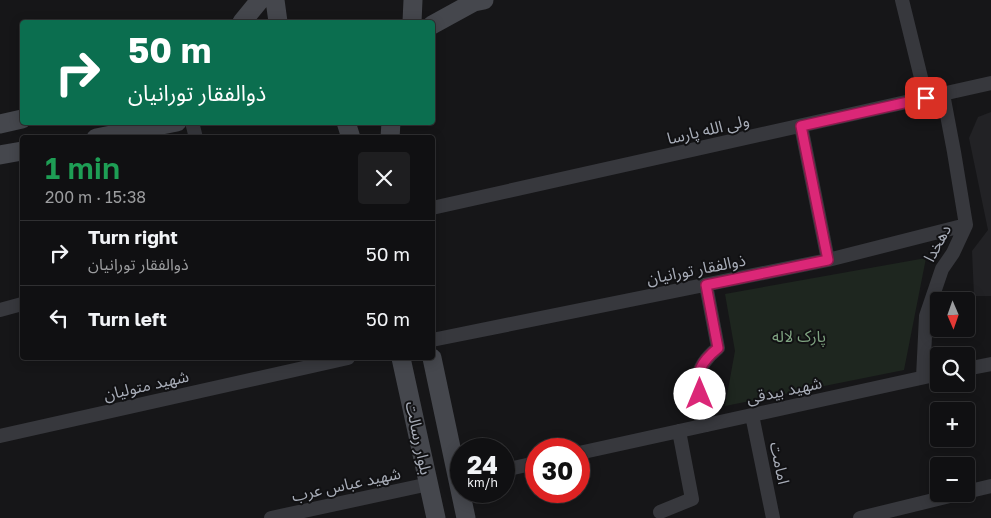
<!DOCTYPE html>
<html lang="en">
<head>
<meta charset="utf-8">
<style>
	:root { --surface:#101012; --page:#1e1e20; --text:#f1f3f6; --muted:#9c9d9f; --line:#303032 }
	body { margin:0; font-family:"Golos Text","Noto Sans Arabic",sans-serif; background:var(--page); color:var(--text); height:100vh; display:flex; flex-direction:column; font-size:19px; white-space:nowrap }
	* { box-sizing:border-box; margin:0 }
	p { font-size:16px; color:var(--muted) }
	.icon { flex:none; width:28px; height:28px; fill:none; stroke:currentColor; stroke-width:2; stroke-linecap:round; stroke-linejoin:round }
	.map { position:relative; flex:1; overflow:hidden }
	.panel { position:absolute; left:20px; top:135px; width:415px; height:225px; display:flex; flex-direction:column; background:var(--surface); border-radius:5px; box-shadow:0 2px 12px #0003,0 0 0 1px var(--line) }
	.panel>* { flex:none }
	.hud { position:absolute; left:20px; top:20px; width:415px; height:105px; border-radius:5px; box-shadow:0 2px 12px #0003,0 0 0 1px var(--line); background:#0b6e4f; color:#fff; overflow:hidden }
	.needle { width:32px; rotate:178deg }
	.controls { position:absolute; left:930px; top:292px; display:grid; gap:10px }
	.controls a { display:grid; place-items:center; width:45px; height:45px; border-radius:5px; background:var(--surface); box-shadow:0 2px 12px #0003,0 0 0 1px var(--line); font-size:25px }
	.speed { position:absolute; left:450px; top:438px; display:flex; gap:10px; font-size:25px; font-weight:700; text-align:center }
	.speed>* { display:grid; place-content:center; width:65px; height:65px; border-radius:50%; background:var(--surface); box-shadow:0 2px 12px #0003,0 0 0 1px var(--line); line-height:1 }
	.speed small { font-size:12px; font-weight:400 }
	.speed .limit { border:8px solid #d22; background:#fff; color:#111 }
	.pin { position:absolute; display:grid; place-items:center; width:42px; height:42px; color:#fff; margin:-21px; border-radius:10px; box-shadow:0 2px 8px #0006 }
	.me { position:absolute; width:55px; margin:-28px; rotate:0deg; stroke-linejoin:round; filter:drop-shadow(0 0 4px #0008) }
	.turn { display:flex; align-items:center; gap:18px; height:105px; padding:0 25px; font-size:22px }
	.turn .icon { width:65px; height:65px; stroke-width:2.5 }
	.turn b { display:block; font-size:35px; line-height:42px }
	.round { display:grid; place-items:center; flex:none; width:52px; height:52px; border-radius:5px; background:var(--page) }
	.head { display:flex; align-items:center; justify-content:space-between; height:85px; padding:0 25px }
	h1 { font-size:30px; font-weight:600; line-height:38px; color:#1e9e55 }
	ul { padding:0; list-style:none }
	li { display:flex; align-items:center; gap:15px; height:65px; padding:0 25px; border-top:1px solid var(--line) }
	li div { flex:1 }
	li b { display:block; font-size:19px }
	li em { font-style:normal }
	.map>svg:first-child { display:block }
</style>
</head>
<body>
<div class="map">
<svg width="991" height="518" viewBox="0 0 991 518">
	<rect width="100%" height="100%" fill="#161618"/>
	<path fill="#222225" d="M991,112v184h-17l-2,-45 16,-21 -19,-92 9,-21z"/>
	<path fill="#1e261f" d="M926,258l-22,112 -179,36 10,-55 -10,-57z"/>
	<g fill="none" stroke-linecap="round" stroke-linejoin="round">
		<path stroke="#37383d" stroke-width="14" d="M902,0l24,98
			M192,122l4,16
			M801,126l27,134
			M432,208l559,-125
			M706,285l12,63c-31,25 -19,42 -11,77
			M0,310l22,-6
			M432,340l396,-80 138,-35
			M966,369l25,-5
			M923,377l3,-61 16,-47 11,-16 13,-28 -12,-73 -11,-58
			M752,415l21,103
			M0,436l348,-78
			M579,453l360,-79
			M504,470l32,-7
			M966,492l25,-6
			M660,512l32,-13 -13,-68
			M271,518l158,-34
			M860,518l98,-24"/>
		<path stroke="#45474d" stroke-width="19" d="M275,0l3,22
			M242,22l18,-22
			M412,22l1,-22
			M432,25l42,-23 10,-2
			M346,122l5,16
			M0,124l22,-5
			M96,138l81,-16
			M390,138l1,-16
			M0,155l22,-4
			M401,358l35,160
			M432,358l34,160"/>
	</g>
	<g fill="none" stroke-linecap="round" stroke-linejoin="round">
		<defs>
			<path id="route" d="M700,394c-5,-22 1,-32 18,-46l-12,-63 122,-25 -27,-134 125,-28"/>
		</defs>
		<use href="#route" stroke="#8e194d" stroke-width="12"/>
		<use href="#route" stroke="#db2777" stroke-width="9"/>
	</g>
	<g text-anchor="middle" stroke-width="4" stroke-linejoin="round" paint-order="stroke">
		<g font-size="16" fill="#a8adb8" stroke="#111113">
			<text transform="translate(708 129) rotate(-13)" y="6">ولی الله پارسا</text>
			<text transform="translate(937 243) rotate(-62)" y="6">دهخدا</text>
			<text transform="translate(696 269) rotate(-11)" y="6">ذوالفقار تورانیان</text>
			<text transform="translate(146 385) rotate(-13)" y="6">شهید متولیان</text>
			<text transform="translate(784 390) rotate(-12)" y="6">شهید بیدقی</text>
			<text transform="translate(419 438) rotate(78)" y="6">بلوار رسالت</text>
			<text transform="translate(780 463) rotate(78)" y="6">امامت</text>
			<text transform="translate(346 484) rotate(-12)" y="6">شهید عباس عرب</text>
		</g>
		<g font-size="16" fill="#7fa381" stroke="#111113">
			<text x="799" y="342">پارک لاله</text>
		</g>
	</g>
</svg>
<div class="controls">
<a><svg class="needle" viewBox="-14 -14 28 28"><path d="M0-13l5 13h-10z" fill="#e53935"/><path d="M0 13l5-13h-10z" fill="#9c9d9f"/></svg></a>
<a><svg class="icon" aria-label="search" viewBox="0 0 24 24"><circle cx="10" cy="10" r="6"/><path d="M15 15l6 6"/></svg></a>
<a>+</a>
<a>−</a>
</div>
<div class="speed"><div>24<small>km/h</small></div><div class="limit">30</div></div>
<div class="pin" style="left:926px;top:98px;background:#d93025"><svg class="icon" aria-label="arrive" viewBox="0 0 24 24"><path d="M6 21V4h12l-3 4 3 4H6"/></svg></div>
<svg class="me" style="left:700px;top:394px" viewBox="-20 -20 40 40"><circle r="19" fill="#fff"/><path d="M0-13L10 11 0 6-10 11z" fill="#db2777"/></svg>
<div class="hud">
<div class="turn"><svg class="icon" aria-label="right" viewBox="0 0 24 24"><path d="M7 20v-9h11M14 6l5 5-5 5"/></svg><div><b>50 m</b>ذوالفقار تورانیان</div></div>
</div>
<section class="panel">
<div class="head"><div><h1>1 min</h1><p>200 m · 15:38</p></div><a class="round"><svg class="icon" aria-label="close" viewBox="0 0 24 24"><path d="M6 6l12 12M18 6L6 18"/></svg></a></div>
<ul>
<li><svg class="icon" aria-label="right" viewBox="0 0 24 24"><path d="M7 20v-9h11M14 6l5 5-5 5"/></svg><div><b>Turn right</b><p>ذوالفقار تورانیان</p></div><em>50 m</em></li>
<li><svg class="icon" aria-label="left" viewBox="0 0 24 24"><path d="M17 20v-9H6M10 6l-5 5 5 5"/></svg><div><b>Turn left</b></div><em>50 m</em></li>
</ul>
</section>
</div>
</body>
</html>
